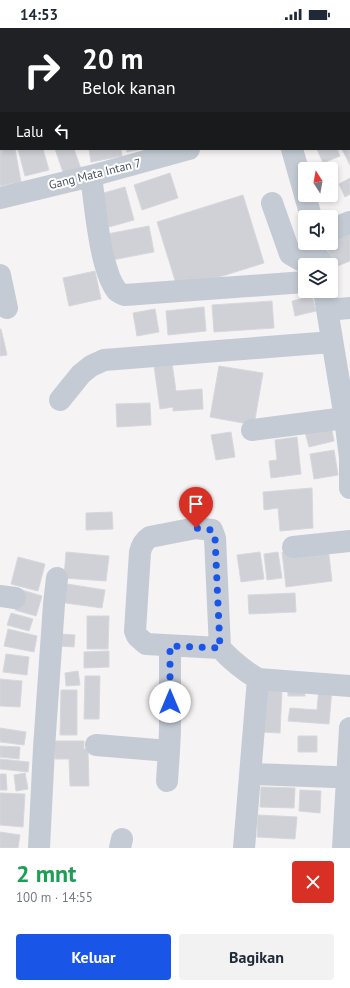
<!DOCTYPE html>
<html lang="id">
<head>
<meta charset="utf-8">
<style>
	:root { --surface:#fff; --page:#f2f2f3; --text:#1f2937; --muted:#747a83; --accent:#1956e8 }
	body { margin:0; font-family:"PT Sans",sans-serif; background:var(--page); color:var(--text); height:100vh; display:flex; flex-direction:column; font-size:15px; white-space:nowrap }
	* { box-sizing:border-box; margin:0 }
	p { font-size:13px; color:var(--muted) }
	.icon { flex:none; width:22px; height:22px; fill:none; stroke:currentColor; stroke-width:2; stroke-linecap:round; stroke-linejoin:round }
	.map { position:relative; height:820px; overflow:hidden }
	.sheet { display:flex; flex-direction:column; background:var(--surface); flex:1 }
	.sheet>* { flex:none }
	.guide { position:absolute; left:0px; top:0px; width:350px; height:122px; box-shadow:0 2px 6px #0003; background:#202124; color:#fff; overflow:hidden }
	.needle { width:26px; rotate:349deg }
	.tools { position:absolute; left:298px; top:134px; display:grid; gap:8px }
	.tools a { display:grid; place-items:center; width:40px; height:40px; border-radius:4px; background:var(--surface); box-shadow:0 2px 6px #0003; font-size:20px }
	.pin { position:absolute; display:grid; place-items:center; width:34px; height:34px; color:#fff; margin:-41px -17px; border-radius:50% 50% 50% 0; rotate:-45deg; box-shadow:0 0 4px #0007 }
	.pin .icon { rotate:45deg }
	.me { position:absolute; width:44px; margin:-22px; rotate:0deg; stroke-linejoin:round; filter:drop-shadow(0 0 3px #0008) }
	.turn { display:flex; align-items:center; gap:14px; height:84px; padding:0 16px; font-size:18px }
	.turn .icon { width:52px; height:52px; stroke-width:2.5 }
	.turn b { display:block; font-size:28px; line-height:34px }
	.then { display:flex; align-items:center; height:38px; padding:0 16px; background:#0003; gap:8px; font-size:15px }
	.round { display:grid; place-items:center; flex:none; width:42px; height:42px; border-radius:4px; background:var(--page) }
	.summary { display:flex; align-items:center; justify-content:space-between; height:68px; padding:0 16px }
	h1 { font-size:24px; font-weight:700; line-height:30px; color:#1e9e55 }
	.cta { display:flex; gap:8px; margin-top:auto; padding:8px 16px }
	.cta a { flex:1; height:46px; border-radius:4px; background:var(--accent); color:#fff; font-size:16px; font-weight:700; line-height:46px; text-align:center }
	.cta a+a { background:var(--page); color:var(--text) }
	.status { display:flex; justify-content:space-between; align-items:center; height:28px; padding:0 20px; background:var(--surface); direction:ltr }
	.status svg { height:11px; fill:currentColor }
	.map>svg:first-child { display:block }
</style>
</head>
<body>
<div class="status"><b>14:53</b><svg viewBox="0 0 49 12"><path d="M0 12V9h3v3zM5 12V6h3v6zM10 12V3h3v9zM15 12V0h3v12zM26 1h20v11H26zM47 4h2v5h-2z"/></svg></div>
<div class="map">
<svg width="350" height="820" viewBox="0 0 350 820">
	<rect width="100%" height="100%" fill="#f5f3f3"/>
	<path fill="#cfd1d7" stroke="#d7d8de" d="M328,0h21l1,21 -1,1v-21z
		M0,89h1l-1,22z
		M349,104l1,2v31l-8,-16h7z
		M0,121h15l6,33 -21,4z
		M18,121h25l6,21 -24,6z
		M55,121h19l7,20 -17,6z
		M89,121h32l1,7 -31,6z
		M126,121h15l-14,3z
		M317,121h20l3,7 -17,7z
		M170,145l8,25 -36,12 -8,-25z
		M350,150v16l-5,3 -6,-13z
		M125,159l9,33 -25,7 -9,-33z
		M243,167l21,68 -86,27 -21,-68z
		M149,198l5,26 -42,8 -5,-26z
		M350,199v34l-15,6 -10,-24h6v-9z
		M95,243l6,28 -32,7 -6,-28z
		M312,268l4,15 -21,5 -3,-15z
		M272,273l2,27 -60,4 -2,-27z
		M204,279l2,24 -38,4 -2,-24z
		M155,281l4,23 -22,4 -4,-23z
		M0,301h1l6,26 -7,1z
		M172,335l4,28 26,-2 1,20 -30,2v-4l-13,2 -6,-43z
		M219,338l44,7 -9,52 -44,-8z
		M150,375l1,22 -34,2 -1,-23z
		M331,397l3,16 -25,6 -4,-15z
		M231,404l4,25 -19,3 -5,-25z
		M297,409l4,37 -30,4 -2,-17 8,-1 -2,-20z
		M334,422l4,25 -24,4 -4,-25z
		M312,460l1,40 -33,3 -2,-23 -14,2 -1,-18z
		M112,484l1,17 -27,1v-17z
		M328,519l4,34 -46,6 -4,-35z
		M66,524l43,4 -3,25 -42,-3z
		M260,524l4,27 -23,3 -4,-27z
		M278,524l4,26 -15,2 -3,-26z
		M18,529l27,7 -7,27 -27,-7z
		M61,555l44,7 -3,18 -44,-6z
		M22,562l20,6 -6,20 -21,-6z
		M295,565l1,19 -47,2 -1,-19z
		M11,585l22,6 -4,12 -22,-6z
		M87,588h22l-1,33h-21z
		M8,601l29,7 -3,16 -30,-6z
		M61,606l14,1 -1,12 -15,-1z
		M109,623v16l-25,1v-16z
		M6,626l23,3 -2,18 -24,-3z
		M78,643l2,14 -14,1 -1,-13z
		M85,648h15l-1,43h-15z
		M0,651l22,2 -2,26 -20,-1z
		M288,657h17v11h-17z
		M319,659l13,1 -3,36 -41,-3 2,-13 27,2z
		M61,662h16v45h-17z
		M264,662l18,1 -2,42 -18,-1z
		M0,700l26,4 -2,13 -24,-3z
		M298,708h19v16h-19z
		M54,713h30v8h4l1,37h-19l-1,-27h-14z
		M0,718l20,1 -1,12 -19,-2z
		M0,731l29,3 -1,10 -28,-3z
		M25,745l3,16 -12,2 -2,-16z
		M0,746h6l1,16h-7z
		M261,759l34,1 -1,20 -34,-1z
		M300,762l21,1 -1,22 -21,-2z
		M0,765l25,1 -2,33 -23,-2z
		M258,787l39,2 -2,22 -38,-2z
		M0,804l20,3 -2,13h-18z"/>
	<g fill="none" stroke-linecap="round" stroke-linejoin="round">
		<path stroke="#c4cbd4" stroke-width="22" d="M252,0v1
			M206,1l4,-1
			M272,1l3,-1
			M0,59h1
			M349,80h1
			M292,121l13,46
			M91,148c4,28 9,94 26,115 2,2 5,3 8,4l180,-13
			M305,167l6,22
			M0,170l91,-22 98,-27
			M272,175l18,51 12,7 18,-2
			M331,202l19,-8
			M0,247l7,33
			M324,263l21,127 5,40v30
			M327,282l23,-2
			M60,372l21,-26 10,-8 13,-6 228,-18
			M252,402l93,-12
			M293,519l57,-6
			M0,568l15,2
			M220,620l-74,-4 -9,-8 -2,-5 5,-79c2,-7 4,-11 10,-15l46,-9 16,2 3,8 5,110c11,12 23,22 38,31l92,7
			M96,717l73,6 1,-20v-85
			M251,746l83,3
			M167,753l2,-30
			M39,820l5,-100 10,-144 3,-26
			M120,820l2,-9
			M244,820l14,-169
			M343,820l7,-120"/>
	</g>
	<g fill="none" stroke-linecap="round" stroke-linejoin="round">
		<path stroke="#1956e8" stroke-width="7" stroke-dasharray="0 12.6" d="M170,674v-56l50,2 -5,-110 -3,-8 -16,-2"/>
	</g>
	<g text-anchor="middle" stroke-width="4" stroke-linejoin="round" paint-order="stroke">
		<g font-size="12" fill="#4a5361" stroke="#fff">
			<text transform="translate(95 146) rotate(-14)" y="4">Gang Mata Intan 7</text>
		</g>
	</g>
</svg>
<div class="tools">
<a><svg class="needle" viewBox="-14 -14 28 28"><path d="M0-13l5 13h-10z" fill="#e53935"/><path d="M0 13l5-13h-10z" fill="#747a83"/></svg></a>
<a><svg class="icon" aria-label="sound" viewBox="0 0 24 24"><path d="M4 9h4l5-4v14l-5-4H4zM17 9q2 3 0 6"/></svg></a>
<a><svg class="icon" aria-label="layers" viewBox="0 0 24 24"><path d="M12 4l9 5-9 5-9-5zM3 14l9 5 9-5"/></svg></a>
</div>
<div class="pin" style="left:196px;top:500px;background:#d93025"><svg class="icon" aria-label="arrive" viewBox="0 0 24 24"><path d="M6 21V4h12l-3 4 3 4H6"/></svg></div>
<svg class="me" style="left:170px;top:674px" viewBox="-20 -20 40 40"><circle r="19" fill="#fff"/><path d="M0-13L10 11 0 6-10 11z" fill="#1956e8"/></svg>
<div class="guide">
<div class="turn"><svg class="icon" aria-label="right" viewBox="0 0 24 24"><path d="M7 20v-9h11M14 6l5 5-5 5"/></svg><div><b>20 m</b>Belok kanan</div></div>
<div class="then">Lalu<svg class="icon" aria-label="left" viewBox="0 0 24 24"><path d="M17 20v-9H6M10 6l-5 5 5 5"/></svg></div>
</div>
</div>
<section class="sheet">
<div class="summary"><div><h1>2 mnt</h1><p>100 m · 14:55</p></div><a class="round" style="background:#d93025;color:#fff"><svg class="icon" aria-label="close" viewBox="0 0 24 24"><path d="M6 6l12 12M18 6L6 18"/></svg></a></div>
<div class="cta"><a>Keluar</a><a>Bagikan</a></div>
</section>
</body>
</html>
